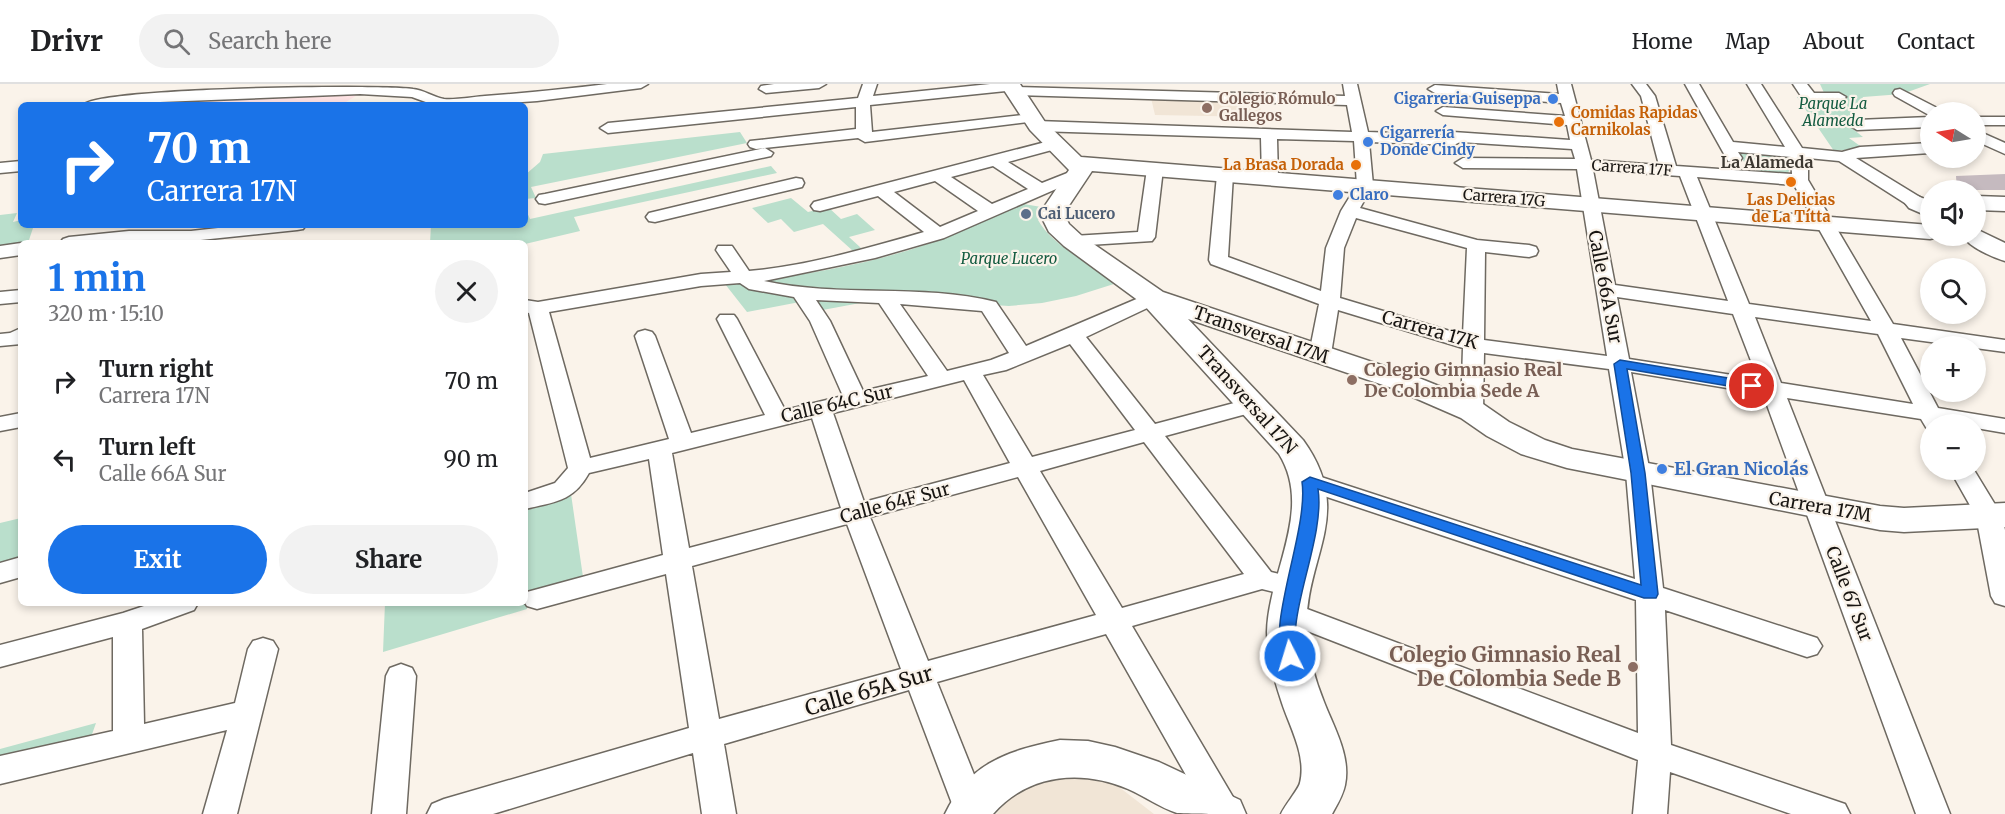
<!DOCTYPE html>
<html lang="en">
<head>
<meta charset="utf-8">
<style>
	:root { --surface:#fff; --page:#f2f2f2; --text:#202124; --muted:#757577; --line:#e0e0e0; --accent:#1a73e8 }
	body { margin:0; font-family:Merriweather,serif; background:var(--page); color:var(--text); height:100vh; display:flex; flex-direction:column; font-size:22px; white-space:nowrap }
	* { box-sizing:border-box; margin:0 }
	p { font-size:20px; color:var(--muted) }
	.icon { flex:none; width:33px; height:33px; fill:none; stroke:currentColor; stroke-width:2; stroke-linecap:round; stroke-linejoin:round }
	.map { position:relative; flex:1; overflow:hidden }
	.drawer { position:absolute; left:18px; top:156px; width:510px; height:366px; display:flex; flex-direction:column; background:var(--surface); border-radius:9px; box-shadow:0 3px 9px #0003 }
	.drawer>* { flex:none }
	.top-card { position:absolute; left:18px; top:18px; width:510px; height:126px; border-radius:9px; box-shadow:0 3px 9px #0003; background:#1a73e8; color:#fff; overflow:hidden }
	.needle { width:39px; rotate:281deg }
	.tools { position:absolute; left:1920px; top:18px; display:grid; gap:12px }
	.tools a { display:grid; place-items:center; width:66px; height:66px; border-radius:50%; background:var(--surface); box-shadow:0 3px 9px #0003; font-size:30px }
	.pin { position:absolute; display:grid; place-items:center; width:51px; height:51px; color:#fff; margin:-26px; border:3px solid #fff; border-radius:50%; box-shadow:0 2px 6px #0007 }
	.me { position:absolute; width:66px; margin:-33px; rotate:355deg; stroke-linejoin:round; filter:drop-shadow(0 0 4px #0008) }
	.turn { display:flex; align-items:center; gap:21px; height:126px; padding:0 30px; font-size:27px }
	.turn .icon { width:78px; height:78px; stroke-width:2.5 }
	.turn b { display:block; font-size:42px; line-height:51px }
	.round { display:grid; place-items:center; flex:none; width:63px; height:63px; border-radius:32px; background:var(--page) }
	.headline { display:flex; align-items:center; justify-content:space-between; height:102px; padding:0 30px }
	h1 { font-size:36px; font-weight:700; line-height:45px; color:var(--accent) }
	.action { display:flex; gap:12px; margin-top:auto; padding:12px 30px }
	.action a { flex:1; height:69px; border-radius:36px; background:var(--accent); color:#fff; font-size:24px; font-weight:700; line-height:69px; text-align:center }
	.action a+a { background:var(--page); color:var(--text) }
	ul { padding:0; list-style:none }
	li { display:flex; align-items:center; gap:18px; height:78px; padding:0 30px }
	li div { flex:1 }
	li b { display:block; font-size:22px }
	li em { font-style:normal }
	header { display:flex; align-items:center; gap:36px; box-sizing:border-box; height:84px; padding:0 30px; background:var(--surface); border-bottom:2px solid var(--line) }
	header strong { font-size:28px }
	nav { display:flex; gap:33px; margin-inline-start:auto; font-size:21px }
	.search { width:420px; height:54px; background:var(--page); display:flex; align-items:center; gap:15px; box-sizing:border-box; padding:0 21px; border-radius:33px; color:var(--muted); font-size:22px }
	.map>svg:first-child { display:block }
</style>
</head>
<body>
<header>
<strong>Drivr</strong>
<div class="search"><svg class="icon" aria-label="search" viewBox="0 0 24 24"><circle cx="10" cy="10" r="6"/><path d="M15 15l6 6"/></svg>Search here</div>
<nav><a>Home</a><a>Map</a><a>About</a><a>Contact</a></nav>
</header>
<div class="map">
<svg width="2005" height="730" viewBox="0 0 2005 730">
	<rect width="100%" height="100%" fill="#faf3ea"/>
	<path fill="#fee3e4" d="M359,10l-18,11h-167l7,-6z"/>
	<path fill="#f1e5d6" d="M1151,14l108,3 3,16 -107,-2z
		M1083,690l36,13 35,27h-158l20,-22 37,-17z"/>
	<path fill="#badfcc" d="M1820,0h110l-28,10 -39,3 -15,28 15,12 -14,1 14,10 -29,3 -37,-54 28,-2z
		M740,48l7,11 -216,44 5,11 -11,1v-24l15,-13 3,-8z
		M1737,65l55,5 3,4 -7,15 3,4 -41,-4z
		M771,82l6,7 -203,44 6,14 -55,13 -95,-1 1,-18h94v-17l5,11z
		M791,114l17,14 20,-5 13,12 16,-5 18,16 -26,7 12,11 -8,3 -30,-27 -29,8 -13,-13 -13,4 -16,-15z
		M1018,119l29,5 -9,12c13,25 56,46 79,63l-41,13 -34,7 -33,3 -122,-8 -75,14 -7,-11 -58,11 -22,-28c79,-8 165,-22 239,-54 18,-8 36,-18 54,-27z
		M17,129l-4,9 8,-2v5h13l-6,18 -28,6v-34z
		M571,410l12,83 -58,15v-86z
		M21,434v41l-21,6v-42z
		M525,513l2,12 -144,43 2,-49h140z
		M96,639l-6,17 -90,21v-12z"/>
	<path fill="#c5babf" d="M2005,90v16h-48l-1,-14z"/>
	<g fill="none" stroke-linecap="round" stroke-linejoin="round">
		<defs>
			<path id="street" d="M607,0h41l-7,4 -104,13 -58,4h-45l-22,-8 -52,-3 -277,11c15,-17 294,-21 330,-16 11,1 20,8 31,10 12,1 28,-2 41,-3 41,-3 81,-7 122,-12z
				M774,0h52l-7,4 -53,5 -7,-4 2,-3z
				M863,0h14l-4,12 117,-12h27v3l328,9 -2,-12h14l11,48 79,3 6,-3 117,8 -3,-15 -124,-10 -7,-4 7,-4 122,9 -4,-13 -126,-10 -7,-4 7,-4 124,9 -2,-10h14l20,76 68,5 -18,-69 -9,-12h14l9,12 21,70 116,8 -1,-17 -53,-5 4,6 -2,3h-12l-43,-77h14l34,58 52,5 -38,-63h14l41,64 40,4 18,-5 70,-4v10l-74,5 67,41 3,4 -3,4h-12l-72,-46 -31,-3v22l85,144 112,16v12l-104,-14 37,70 67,11v14l-29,-5v-4h-46v6l-3,-1 -6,-10 -134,-21 163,416h-34l-153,-420 -132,-22 19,101 13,115 154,50 5,8 -5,8 -10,3 -142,-47 6,135 174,59 5,10h-59l-121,-42 -3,42h-34l5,-54 -359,-140 -4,-7 4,-7 10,-3 10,3 339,127 -2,-133 -336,-112 -3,-6 3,-6 9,-2 9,2 317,103 -9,-106 -17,-104 -125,-16 -1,58 -3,5 -8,2 -8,-2 -3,-5 2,-63 -125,-38 -7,44 -3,5 -8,1 -8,-1 -3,-5 10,-50 -108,-40 -2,-4 8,-85 8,-5 8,5 -5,82 93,34 5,-43 15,-37 16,-26 -3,-44 -77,-2 1,39 -8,5 -8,-5 -1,-40 -224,-7 -8,-5 8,-5 315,11 -5,-27 -334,-10 -7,-4 -136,14 2,27 159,-18 5,1 2,3 -2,3 -171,21 -7,-4 -102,11 -6,-2 -2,-3 2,-3 106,-12v-22l-248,26 -8,-5 8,-5 250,-25zM1369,58l85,3 6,-3 112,7 3,10 -112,-1 -8,5 8,5 114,1 30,187 -123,-16 1,-88 44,5 7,-2 2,-4 -2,-4 -7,-2 -52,-5 -117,-32 13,-23zM1593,86l87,6 48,125 -113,-16zM1697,93l97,8 77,136 -122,-17zM1356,134l111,30 -4,87 -123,-37 4,-50zM1617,213l116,17 25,65 -129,-20zM1755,233l123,17 35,70 -132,-21z
				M1793,0h14l7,9h25l7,4c-5,5 -35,7 -41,3 -5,-4 -9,-12 -12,-16z
				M1900,5l39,20 2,3h-11l-1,3 -34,-19 -2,-3 2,-3z
				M1930,33v10l-73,3 -8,-5 8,-5z
				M1976,33h29v8h-29z
				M1976,46l29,13v11l-29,-13z
				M1057,55l8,5 -2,3 -55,15 34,21 38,-15 8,5 -2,3 -142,62 -69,20 -111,23c76,17 156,2 232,21l30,44 127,-54 7,2 3,4 -3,4 -74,35 69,87 98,-26 8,2 3,5 -3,5 -96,26 106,136 33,8 4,7 -4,7 -10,3 -32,-8 -130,37 111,188h-35l-102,-180 -169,48 50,125 -3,7h-28l-47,-124 -185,54 12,70h-34l-9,-61 -200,61h-66l5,-10 12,-5 245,-71 -23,-154 -129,35 -10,-3 -2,-3 2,-11 136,-37 -14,-96 -60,14c-16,29 -35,29 -64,36v-16l30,-10 13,-15 -39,-155 -4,-1v-12l13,2 163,-28 30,-2 -15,-22 2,-4h14l17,25c59,-5 119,-23 175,-39l-46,-36 -58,15 -6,-1 -3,-4 3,-4zM993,82l35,23 -36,15 -41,-27zM935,97l43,30 -38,16 -46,-35zM740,199l9,6 45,8 16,24 33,75 -58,14 -48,-91 -3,-4h-14l-3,4 48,96 -74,18 -36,-97 -3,-4 -7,-2 -7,2 -3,4 34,103 -79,19 -41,-146 152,-26zM816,216l63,3 49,73 -65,15 -33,-70zM900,220l82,7 27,42 -18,7 -44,11zM1070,260l65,86 -103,27 -49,-82 23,-5zM964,296l46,83 -146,39 -31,-89zM812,334l29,90 -152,40 -17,-95zM1144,358l100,132 -122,34 -82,-137zM1018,393l78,138 -168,46 -58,-144zM847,440l54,145 -182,50 -27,-153z
				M765,64l8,5 -2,3 -226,48 -6,-1 -3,-4 3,-4 6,-1z
				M21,77v10l-21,2v-10z
				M1155,80l8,5 -8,68 -3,4 -79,5 -6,-1 -3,-4 3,-4 6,-1 65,-4 9,-63z
				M796,94l6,1 2,4 -2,4 -147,35 -6,-1 -3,-4 3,-4z
				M245,141h61l-3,4 -6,1 -106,11 -131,2 3,-4 6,-2 60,-6h62z
				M21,159v12l-21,3v-12z
				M21,206v12l-21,2v-12z
				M21,244v16l-21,2v-12l10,-1z
				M21,329v14l-21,4v-14z
				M1950,386h24l28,46 3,14v76l-10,-3 -4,-7 -15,-80z
				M21,473v20l-21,6v-20z
				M153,519h45l-4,7 -52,19 2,95 91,-21 13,-54 5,-8 10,-3 10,3 5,8 -41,165h-34l24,-84 -227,54v-28l113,-25v-94l-113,30v-22l123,-32z
				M401,580l11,4 4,8 -10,138h-34l14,-138 4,-8z"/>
			<path id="secondary" d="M1000,0h20l25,38 36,35 849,68v11h10l-1,1 -9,2 -838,-68 -24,36 -2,11 3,6 13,12 81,56 251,84 69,28 26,18 36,18 27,9 308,57 24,2 101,-5v24l-101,5 -24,-2 -313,-62 -46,-14 -34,-18 -26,-18 -69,-30 -204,-69 115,121c55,76 -2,119 4,196 2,23 9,46 17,66 10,26 27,54 21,83 -2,10 -8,20 -13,29h-51c4,-9 17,-24 19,-31 7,-28 -11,-57 -19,-83 -7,-21 -14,-45 -14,-68 1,-59 47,-122 12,-178l-136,-150 -79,-58 -15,-14 -7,-14 2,-11 25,-37 -39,-40z
				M1917,112l13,5v16l-21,-9 -4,-5 4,-5z
				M1976,112l29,1v14l-29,-1z
				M1976,145l29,14v18c-13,-4 -36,-14 -42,-25h13z
				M1060,656l28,1 27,6 44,15 81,38 6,14c-16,0 -54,0 -69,-1 -16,-5 -33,-17 -49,-24 -47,-20 -100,-15 -135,25h-48c24,-51 62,-63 115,-74z"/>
		</defs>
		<use href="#street" stroke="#6e6961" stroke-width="3"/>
		<use href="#secondary" stroke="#6e6961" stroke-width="3"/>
		<use href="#street" fill="#fff" fill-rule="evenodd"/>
		<use href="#secondary" fill="#fff" fill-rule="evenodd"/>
	</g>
	<path fill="#1a73e8" stroke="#114b97" stroke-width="1.5" d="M1620,276l132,22 6,4 -6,4 -125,-21 18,104 13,121 -2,4h-12l-326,-109c6,38 -18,96 -22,135 -2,12 5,26 0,37l-6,2 -6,-2c-19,-34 25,-132 18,-179l8,-5 331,108 -10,-112 -17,-109z"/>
	<g fill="#3f7fe0" stroke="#faf3ea" stroke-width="2">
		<circle cx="1553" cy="15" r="6"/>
		<circle cx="1368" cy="58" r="6"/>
		<circle cx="1338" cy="111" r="6"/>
		<circle cx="1662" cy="385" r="6"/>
	</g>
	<g fill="#8d6e63" stroke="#faf3ea" stroke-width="2">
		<circle cx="1207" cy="24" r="6"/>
		<circle cx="1352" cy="296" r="6"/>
		<circle cx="1633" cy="583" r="6"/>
	</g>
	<g fill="#e8710a" stroke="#faf3ea" stroke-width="2">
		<circle cx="1559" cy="38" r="6"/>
		<circle cx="1356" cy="81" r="6"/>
		<circle cx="1791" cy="98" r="6"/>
	</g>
	<circle fill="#5c6f8a" stroke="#faf3ea" stroke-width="2" cx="1026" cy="130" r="6"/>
	<g text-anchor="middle" stroke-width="4.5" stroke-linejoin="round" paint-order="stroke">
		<g font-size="15" font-weight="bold" fill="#785e54" stroke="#faf3ea" text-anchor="start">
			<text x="1219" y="20">Colegio Rómulo<tspan x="1219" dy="17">Gallegos</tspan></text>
		</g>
		<g font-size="15" font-weight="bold" fill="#366cbe" stroke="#faf3ea" text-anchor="start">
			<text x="1541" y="20" text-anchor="end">Cigarreria Guiseppa</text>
			<text x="1380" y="54">Cigarrería<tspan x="1380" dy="17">Donde Cindy</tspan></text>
			<text x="1350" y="116">Claro</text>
		</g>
		<g font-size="15" font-style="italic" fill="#135b40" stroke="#faf3ea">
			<text x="1833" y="25">Parque La<tspan x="1833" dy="17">Alameda</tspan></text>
			<text x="1009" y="180">Parque Lucero</text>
		</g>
		<g font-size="15" font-weight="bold" fill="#c56008" stroke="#faf3ea" text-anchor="start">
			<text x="1571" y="34">Comidas Rapidas<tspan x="1571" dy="17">Carnikolas</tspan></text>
			<text x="1344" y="86" text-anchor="end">La Brasa Dorada</text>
			<text x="1791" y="121" text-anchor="middle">Las Delicias<tspan x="1791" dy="17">de La Títta</tspan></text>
		</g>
		<g font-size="15" fill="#181512" stroke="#faf3ea">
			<text transform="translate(1632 84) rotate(4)" y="5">Carrera 17F</text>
			<text transform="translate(1504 114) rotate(5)" y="5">Carrera 17G</text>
		</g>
		<g font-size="15" font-weight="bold" fill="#4e5e75" stroke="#faf3ea" text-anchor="start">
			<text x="1038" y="135">Cai Lucero</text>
		</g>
		<g font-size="16" font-weight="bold" fill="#3d3831" stroke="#faf3ea">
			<text x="1767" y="84">La Alameda</text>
		</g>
		<g font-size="18" fill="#181512" stroke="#faf3ea">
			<text transform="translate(1605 203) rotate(79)" y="6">Calle 66A Sur</text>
			<text transform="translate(1430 246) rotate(16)" y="6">Carrera 17K</text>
			<text transform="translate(1261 251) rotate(19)" y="6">Transversal 17M</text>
			<text transform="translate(1247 316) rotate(48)" y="6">Transversal 17N</text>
			<text transform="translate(837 320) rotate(-13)" y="6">Calle 64C Sur</text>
			<text transform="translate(895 419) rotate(-15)" y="6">Calle 64F Sur</text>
			<text transform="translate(1820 423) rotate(10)" y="6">Carrera 17M</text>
			<text transform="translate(1849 510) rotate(69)" y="6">Calle 67 Sur</text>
		</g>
		<g font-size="18" font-weight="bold" fill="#785e54" stroke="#faf3ea" text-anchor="start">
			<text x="1364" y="292">Colegio Gimnasio Real<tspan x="1364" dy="21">De Colombia Sede A</tspan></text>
		</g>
		<g font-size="18" font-weight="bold" fill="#366cbe" stroke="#faf3ea" text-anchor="start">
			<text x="1674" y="391">El Gran Nicolás</text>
		</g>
		<g font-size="21" font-weight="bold" fill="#785e54" stroke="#faf3ea" text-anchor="end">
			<text x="1621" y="578">Colegio Gimnasio Real<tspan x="1621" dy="24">De Colombia Sede B</tspan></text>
		</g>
		<g font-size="21" fill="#181512" stroke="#faf3ea">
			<text transform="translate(869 607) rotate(-16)" y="7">Calle 65A Sur</text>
		</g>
	</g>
</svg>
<div class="tools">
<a><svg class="needle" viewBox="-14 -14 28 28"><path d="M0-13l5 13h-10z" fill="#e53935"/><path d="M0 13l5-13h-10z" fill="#757577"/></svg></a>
<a><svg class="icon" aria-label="sound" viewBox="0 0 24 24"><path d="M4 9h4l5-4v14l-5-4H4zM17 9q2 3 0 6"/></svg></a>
<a><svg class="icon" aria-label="search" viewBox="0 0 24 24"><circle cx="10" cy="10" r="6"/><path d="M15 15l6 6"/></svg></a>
<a>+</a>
<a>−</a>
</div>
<div class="pin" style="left:1752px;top:302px;background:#d93025"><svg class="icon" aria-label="arrive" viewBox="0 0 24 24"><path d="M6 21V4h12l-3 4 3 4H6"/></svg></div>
<svg class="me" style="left:1290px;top:572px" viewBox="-20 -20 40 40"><circle r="17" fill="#1a73e8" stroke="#fff" stroke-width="3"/><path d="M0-11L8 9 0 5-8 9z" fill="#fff"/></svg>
<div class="top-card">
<div class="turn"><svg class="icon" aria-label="right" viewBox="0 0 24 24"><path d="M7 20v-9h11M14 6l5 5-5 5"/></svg><div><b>70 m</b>Carrera 17N</div></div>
</div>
<section class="drawer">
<div class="headline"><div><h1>1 min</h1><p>320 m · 15:10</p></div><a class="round"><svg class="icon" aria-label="close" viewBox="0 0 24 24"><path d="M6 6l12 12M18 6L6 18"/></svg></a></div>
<ul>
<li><svg class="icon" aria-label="right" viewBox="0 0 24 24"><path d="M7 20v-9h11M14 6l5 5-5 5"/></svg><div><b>Turn right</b><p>Carrera 17N</p></div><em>70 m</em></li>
<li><svg class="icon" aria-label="left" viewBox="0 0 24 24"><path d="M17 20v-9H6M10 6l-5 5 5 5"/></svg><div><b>Turn left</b><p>Calle 66A Sur</p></div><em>90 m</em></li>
</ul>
<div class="action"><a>Exit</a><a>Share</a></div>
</section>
</div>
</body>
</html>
